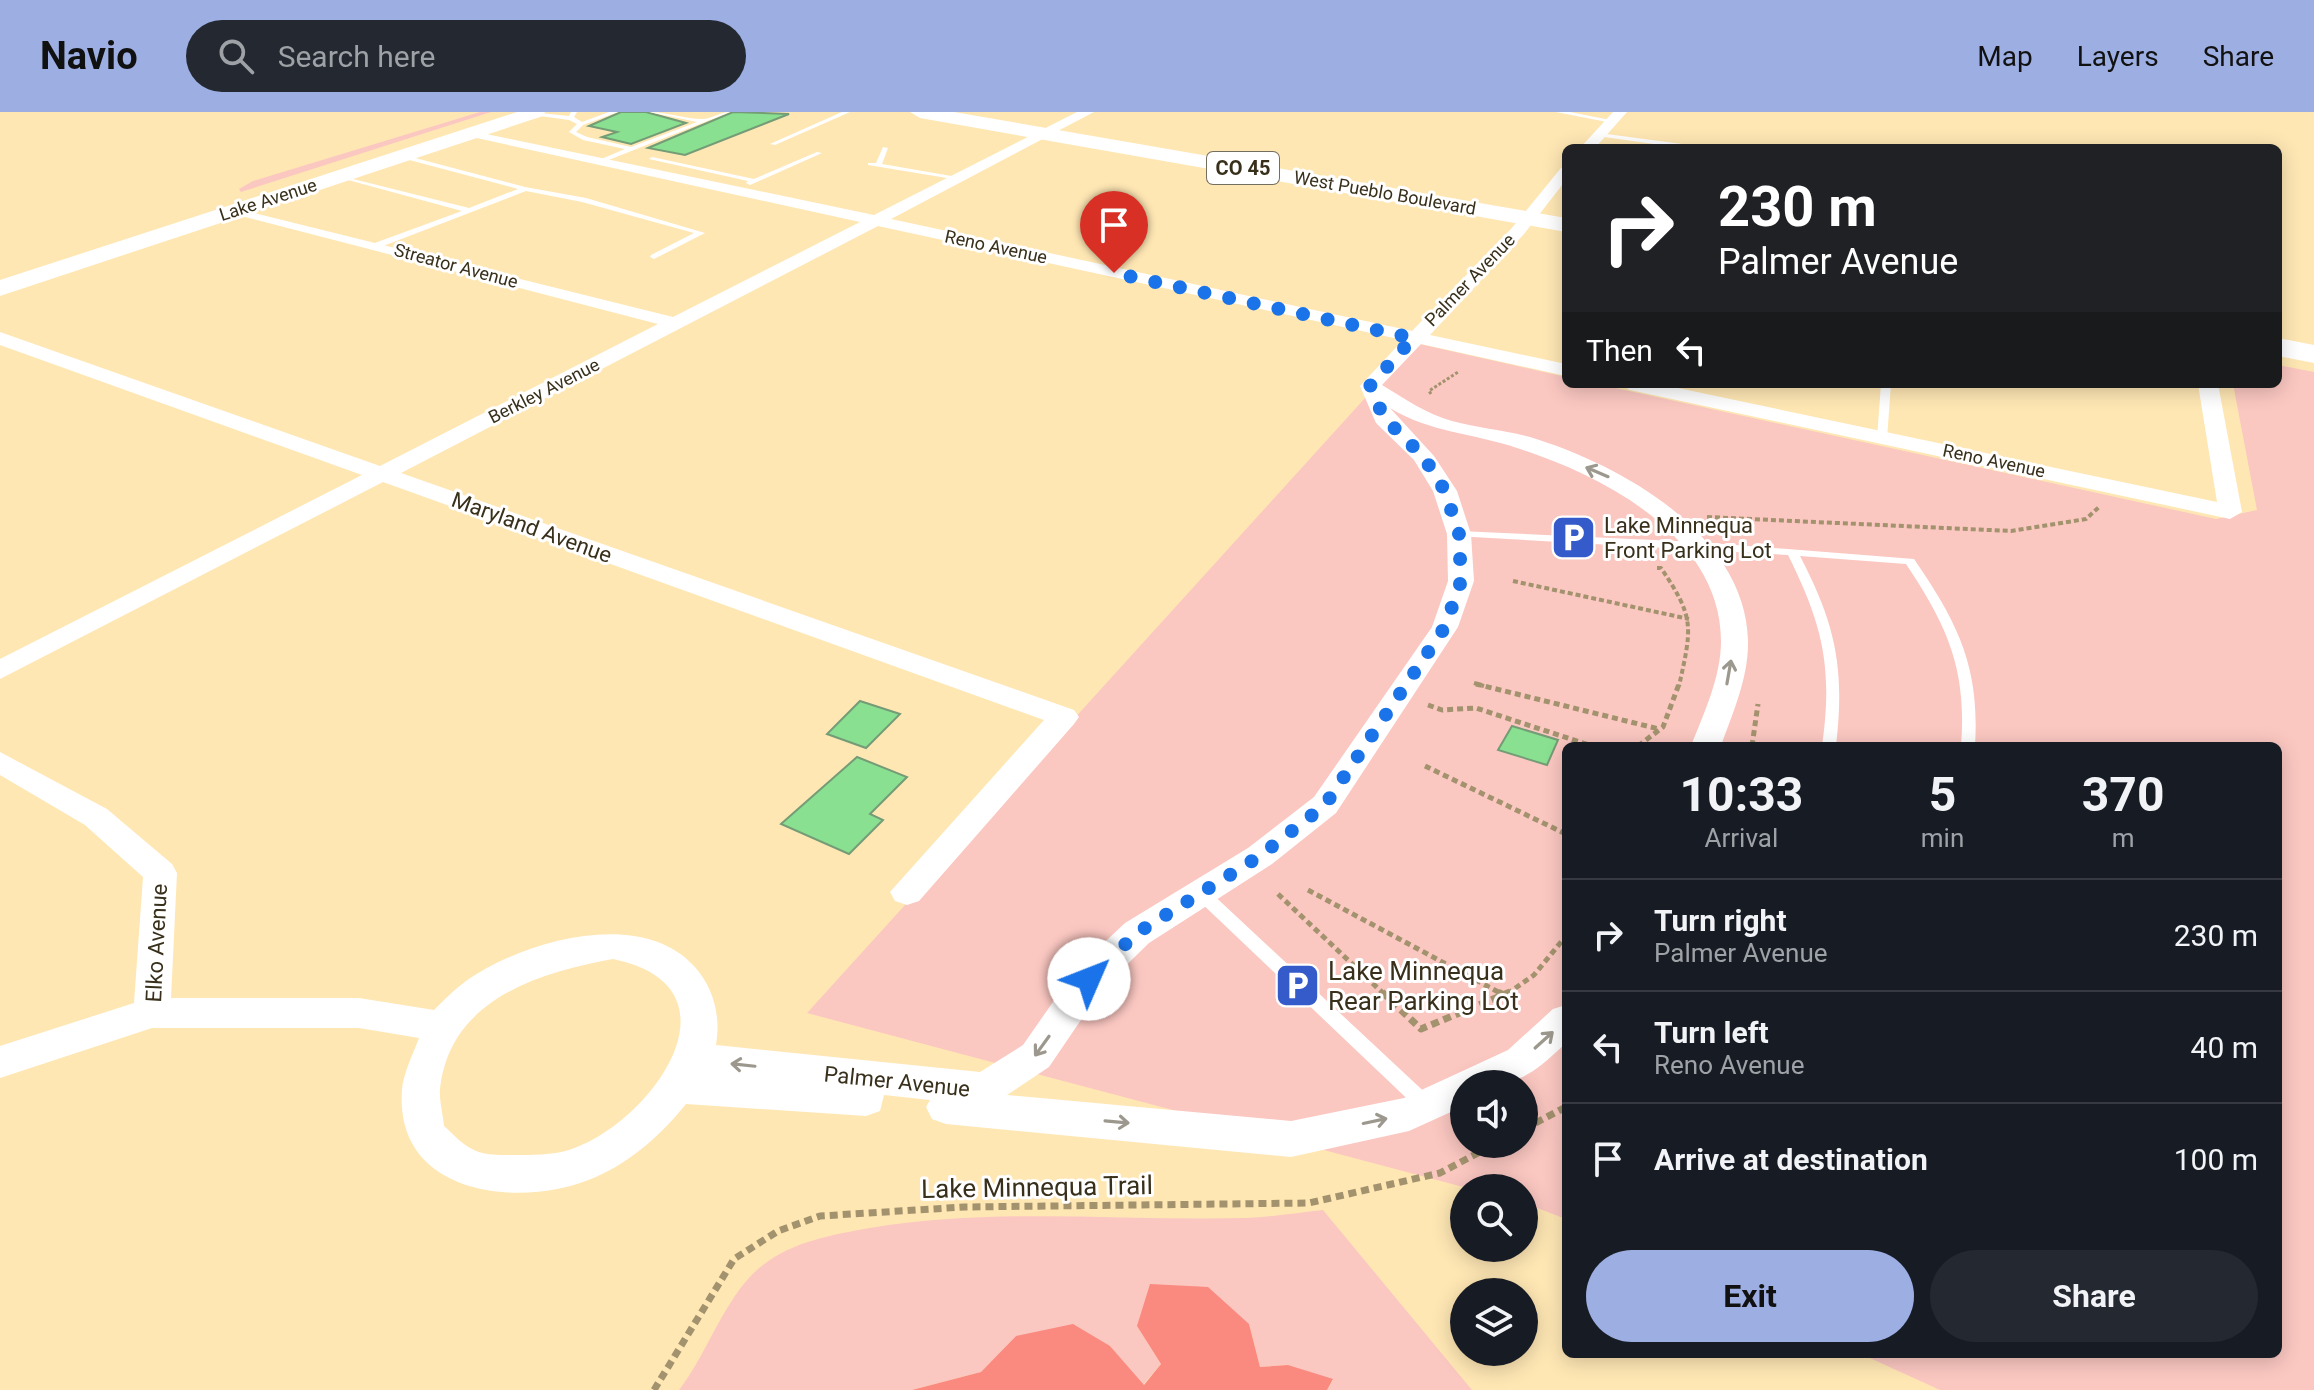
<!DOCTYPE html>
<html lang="en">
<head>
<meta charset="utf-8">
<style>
	:root { --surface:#171b24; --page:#242831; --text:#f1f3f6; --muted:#9ea1a6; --line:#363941; --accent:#9caee2 }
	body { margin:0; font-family:Roboto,sans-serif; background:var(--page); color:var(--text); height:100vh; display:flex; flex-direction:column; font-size:30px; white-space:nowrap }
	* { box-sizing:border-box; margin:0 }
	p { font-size:26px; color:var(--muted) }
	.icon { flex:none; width:44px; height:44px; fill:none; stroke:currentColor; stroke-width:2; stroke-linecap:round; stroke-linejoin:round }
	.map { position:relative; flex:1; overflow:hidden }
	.details { position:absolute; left:1562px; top:630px; width:720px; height:616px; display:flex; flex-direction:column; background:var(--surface); border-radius:12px; box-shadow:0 4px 20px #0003 }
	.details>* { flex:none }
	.hud { position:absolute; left:1562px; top:32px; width:720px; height:244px; border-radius:12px; box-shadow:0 4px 20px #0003; background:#202124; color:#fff; overflow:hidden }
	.fabs { position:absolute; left:1450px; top:958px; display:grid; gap:16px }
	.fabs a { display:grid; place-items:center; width:88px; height:88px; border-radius:50%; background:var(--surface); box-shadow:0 4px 20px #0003; font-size:40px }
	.pin { position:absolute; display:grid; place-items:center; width:68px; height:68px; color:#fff; margin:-82px -34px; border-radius:50% 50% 50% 0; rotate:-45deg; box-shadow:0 0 8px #0007 }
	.pin .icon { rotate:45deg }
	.me { position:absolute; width:88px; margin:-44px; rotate:46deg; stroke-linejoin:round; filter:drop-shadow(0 0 6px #0008) }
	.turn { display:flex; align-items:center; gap:28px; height:168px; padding:0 24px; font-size:36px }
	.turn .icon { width:104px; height:104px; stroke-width:2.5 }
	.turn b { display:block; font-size:56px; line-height:68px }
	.then { display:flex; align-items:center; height:76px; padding:0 24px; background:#0003; gap:16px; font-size:30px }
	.eta { display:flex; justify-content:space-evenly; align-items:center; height:136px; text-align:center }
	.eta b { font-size:48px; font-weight:700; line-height:56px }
	.cta { display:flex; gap:16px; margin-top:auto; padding:16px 24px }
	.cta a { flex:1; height:92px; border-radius:48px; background:var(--accent); color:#111; font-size:32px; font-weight:700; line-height:92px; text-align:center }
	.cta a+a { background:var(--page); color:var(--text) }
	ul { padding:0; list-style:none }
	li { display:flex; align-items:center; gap:24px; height:112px; padding:0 24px; border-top:2px solid var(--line) }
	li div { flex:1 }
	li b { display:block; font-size:30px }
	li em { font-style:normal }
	header { display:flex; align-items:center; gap:48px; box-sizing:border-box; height:112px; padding:0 40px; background:var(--accent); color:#111 }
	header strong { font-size:38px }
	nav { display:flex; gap:44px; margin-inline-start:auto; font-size:28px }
	.search { width:560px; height:72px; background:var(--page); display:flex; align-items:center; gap:20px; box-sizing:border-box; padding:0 28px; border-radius:44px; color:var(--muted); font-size:30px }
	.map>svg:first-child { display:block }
</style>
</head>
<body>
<header>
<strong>Navio</strong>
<div class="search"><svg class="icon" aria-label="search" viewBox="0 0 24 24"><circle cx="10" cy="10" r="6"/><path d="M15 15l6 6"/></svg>Search here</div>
<nav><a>Map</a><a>Layers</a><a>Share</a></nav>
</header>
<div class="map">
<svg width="2314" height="1278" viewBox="0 0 2314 1278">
	<rect width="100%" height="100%" fill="#ffe7b4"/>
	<path fill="#fbc7c1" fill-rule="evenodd" d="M480,0h11l-250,80 -2,-3 14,-8z
		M1415,231l151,34v7h31l619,135 41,-9 -24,-126h45v-19l36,7v1018h-374l-79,-36h417v-608h-712v473l-42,-16v-15h-57l-660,-175zM1464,972h60v60h-60z
		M1323,1098l149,180h-145l6,-10 -45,-15 -28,2 -11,-43 -112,2 24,38 -18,21 -33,-39 -94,-10 -35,36 -69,18h-233c29,-37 47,-97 84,-125 31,-24 69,-30 107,-37 125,-21 249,-7 375,-10 26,-1 52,-5 78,-8z"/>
	<path fill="#fa897f" d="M1150,1172l58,3 41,37 11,43 28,-2 45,14 -6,11h-415l69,-18 35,-36 57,-12 37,22 34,39 17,-21 -24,-38z"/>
	<path fill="#89e090" stroke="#749c76" stroke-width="2" d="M621,0h25l40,11 -55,21 -29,-7 15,-5 -28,-6z
		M733,0l56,2 -104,41 -37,-7z
		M860,589l40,13 -34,34 -39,-14z
		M1512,614l46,14 -11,25 -49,-15z
		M857,645l50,20 -37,37 13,6 -34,34 -68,-30z"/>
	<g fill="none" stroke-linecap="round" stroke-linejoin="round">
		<path stroke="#a3926e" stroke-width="3" stroke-dasharray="3 2" stroke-linecap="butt" d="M1431,282l-2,-3 29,-19"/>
		<path stroke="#a3926e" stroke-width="4" stroke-dasharray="5 3" stroke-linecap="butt" d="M1707,405l304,14 75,-12 13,-12
			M1657,456h4c34,50 31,59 18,118
			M1513,469l176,38
			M1474,571l10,3"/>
		<path stroke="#a3926e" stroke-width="5" stroke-dasharray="6 4" stroke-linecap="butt" d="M1476,572l183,45
			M1428,593l14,5 34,-2 116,38
			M1638,634l25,-19 16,-43
			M1752,634l6,-42
			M1425,654l141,68
			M1308,778l194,104
			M1278,782l106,100
			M1507,882l27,-19 32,-39"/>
		<path stroke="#a3926e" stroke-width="7" stroke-dasharray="8 5" stroke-linecap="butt" d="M1382,880l39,37 89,-37
			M1498,880l9,5
			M1524,1017l42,-22
			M654,1278l80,-131 44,-28 42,-15 144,-9 345,-4 131,-30 55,-29"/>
		<path fill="#fff" fill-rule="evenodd" d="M531,0l38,4 2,-4h6l-3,5 8,5 27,-10h9l-35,13 -7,7 11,5 44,10 66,-25 -48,-10c17,0 41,8 55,7 9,-1 16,-7 26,-7l-129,51 -2,-3 26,-11 -42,-9 -14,-8 8,-8 -8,-4 -36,-5z
			M842,0h8l-75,33 -5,-1z
			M1556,0h14l45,9 -3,2z
			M1599,21l98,13 3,2h-18l-85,-12z
			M883,35l5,1 -6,16 81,14 -4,2 -91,-15v-2h8z
			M817,40l5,1 -72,32 -4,-2 2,-2 -99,-22 3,-2 102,22z
			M400,42l125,33 61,11 119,35 -51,26 -4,-2 1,-2 43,-22 -112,-31 -56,-11 -148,57h-6v-4l90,-33 -125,-34v-2l132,33 49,-19 -120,-32z
			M1881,272h10l-4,54 -5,3 -5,-3z
			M1459,419l238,11 217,17c44,64 66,108 61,187h-14c6,-76 -13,-119 -55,-182l-106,-8c36,69 45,113 36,190h-14c11,-78 1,-121 -34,-191l-333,-19 -2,-2z
			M1202,776l6,2 224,209 3,6 -3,6 -6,2 -6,-2 -224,-213 -2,-4 2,-4z"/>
		<path fill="#fff" fill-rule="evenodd" d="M1077,0h17l-203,107 521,112 99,-102 50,-61 5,-1v13l-42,54 -94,101 136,29v12l-145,-32 -39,41c23,14 45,29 70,36 26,7 52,9 78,16 89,27 215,96 218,203 1,37 -15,72 -27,106h-30c13,-33 30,-69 30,-105 0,-105 -119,-166 -204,-193 -44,-15 -86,-15 -127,-40l44,48 23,35 14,43 3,47 -16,46 -122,186 -64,51 -123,79 -47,46 -53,78 -42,28 284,26 113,-23 104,-48 45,-41 13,-4v38c-41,38 -46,41 -102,41v22l-55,25 -118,26 -345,-33 -14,-5 -6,-12 4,-7 -46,-5 -4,16 -14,5 -180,-12c-24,30 -54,57 -90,73 -75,33 -202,19 -194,-87 1,-16 11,-36 17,-52l-60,-10h-207l-152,50v-32l134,-43 9,-126 -58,-52 -85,-50v-23l107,57 65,55 5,9 -6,125h188l75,12c10,-10 21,-21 32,-29 57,-40 174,-74 228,-15 20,22 27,51 22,79l264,27 43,-27 53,-76 49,-46 123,-75 66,-51 118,-170 16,-46 -1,-47 -14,-43 -19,-31 -38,-37 -16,-37 43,-46 -525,-114 -477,247 673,237 5,7 -5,7 -155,177 -12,4 -12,-4 -5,-9 154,-172 -661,-238 -383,197v-20l362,-184 -362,-130v-13l380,134 278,-142 -428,-111v-6l443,110 187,-95 -388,-85 -5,-1v-6l407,85zM613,847c136,28 38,165 -44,191 -17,5 -37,5 -55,5 -13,0 -30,1 -42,-6 -10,-5 -19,-15 -28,-23 -1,-12 -5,-26 -4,-37 10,-90 98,-116 173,-130z
			M1613,0h14l-32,36h-15z
			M1620,272h39l558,118 -19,-118h20l24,128 -12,7 -600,-129z"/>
		<path fill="#fff" fill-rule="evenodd" d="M517,0h28l-2,4 -543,180v-16z"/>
		<path fill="#fff" fill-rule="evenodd" d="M910,0h44l612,106v14l-646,-114z
			M2278,226l36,7v18l-36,-7z"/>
	</g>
	<defs><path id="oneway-shaft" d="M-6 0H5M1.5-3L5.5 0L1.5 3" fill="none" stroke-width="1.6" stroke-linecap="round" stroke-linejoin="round" transform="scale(2)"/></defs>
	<g stroke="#9c988e">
		<use href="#oneway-shaft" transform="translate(1597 360) rotate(-157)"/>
		<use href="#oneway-shaft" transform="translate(1729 560) rotate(-80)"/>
		<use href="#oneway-shaft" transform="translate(1544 928) rotate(-42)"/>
		<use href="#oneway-shaft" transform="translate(1042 934) rotate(126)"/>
		<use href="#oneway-shaft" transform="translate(743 953) rotate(-174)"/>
		<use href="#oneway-shaft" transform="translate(1375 1009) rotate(-12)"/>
		<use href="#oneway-shaft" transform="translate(1117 1010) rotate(5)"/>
	</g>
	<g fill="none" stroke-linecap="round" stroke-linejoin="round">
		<path stroke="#1a73e8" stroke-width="14" stroke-dasharray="0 25.2" d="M1089,867l48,-46 123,-77 65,-51 120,-178 16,-46 -2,-47 -14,-43 -22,-35 -39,-38 -14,-32 43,-48 -299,-65"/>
	</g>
	<defs>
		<symbol id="parking-square" viewBox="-11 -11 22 22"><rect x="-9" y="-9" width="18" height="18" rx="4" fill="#355aca" stroke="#fff"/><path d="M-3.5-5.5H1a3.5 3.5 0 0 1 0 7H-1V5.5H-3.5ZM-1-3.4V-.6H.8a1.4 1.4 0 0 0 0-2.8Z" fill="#fff"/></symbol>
	</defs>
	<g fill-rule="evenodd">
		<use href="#parking-square" x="1548" y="400" width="51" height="51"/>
		<use href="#parking-square" x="1272" y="848" width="51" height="51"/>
	</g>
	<g text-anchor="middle" stroke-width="6" stroke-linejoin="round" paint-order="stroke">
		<g font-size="18" fill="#39301c" stroke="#fff">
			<text transform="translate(1385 81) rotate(10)" y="6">West Pueblo Boulevard</text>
			<text transform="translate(268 88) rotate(-18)" y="6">Lake Avenue</text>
			<text transform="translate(996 135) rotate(12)" y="6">Reno Avenue</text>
			<text transform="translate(456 154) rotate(15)" y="6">Streator Avenue</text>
			<text transform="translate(1470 168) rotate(-46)" y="6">Palmer Avenue</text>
			<text transform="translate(544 279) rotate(-27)" y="6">Berkley Avenue</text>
			<text transform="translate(1994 349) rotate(12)" y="6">Reno Avenue</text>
		</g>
		<rect fill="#fff" stroke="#746e60" stroke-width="2" x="1207" y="40" width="72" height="32" rx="6"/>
		<g font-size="20" font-weight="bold" fill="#39301c">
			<text x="1243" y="63">CO 45</text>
		</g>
		<g font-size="22" fill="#39301c" stroke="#fff" text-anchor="start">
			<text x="1604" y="421">Lake Minnequa<tspan x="1604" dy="25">Front Parking Lot</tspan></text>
		</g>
		<g font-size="22" fill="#39301c" stroke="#fff">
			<text transform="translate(532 415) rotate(20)" y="8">Maryland Avenue</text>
			<text transform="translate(156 831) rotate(-87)" y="8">Elko Avenue</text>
			<text transform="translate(897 969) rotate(6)" y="8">Palmer Avenue</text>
		</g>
		<g font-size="26" fill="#39301c" stroke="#fff" text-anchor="start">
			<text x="1328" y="868">Lake Minnequa<tspan x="1328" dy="30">Rear Parking Lot</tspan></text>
		</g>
		<g font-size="26" fill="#39301c" stroke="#fff">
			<text transform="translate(1037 1075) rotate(-1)" y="9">Lake Minnequa Trail</text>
		</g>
	</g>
</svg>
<div class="fabs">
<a><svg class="icon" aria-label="sound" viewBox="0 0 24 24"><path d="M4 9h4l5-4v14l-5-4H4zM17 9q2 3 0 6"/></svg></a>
<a><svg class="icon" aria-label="search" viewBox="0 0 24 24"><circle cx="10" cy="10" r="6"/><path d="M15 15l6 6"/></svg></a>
<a><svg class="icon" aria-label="layers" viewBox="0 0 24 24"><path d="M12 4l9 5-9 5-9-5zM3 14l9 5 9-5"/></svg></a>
</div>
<div class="pin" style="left:1114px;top:161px;background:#d93025"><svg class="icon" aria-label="arrive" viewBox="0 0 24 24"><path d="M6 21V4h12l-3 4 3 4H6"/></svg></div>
<svg class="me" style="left:1089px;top:867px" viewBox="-20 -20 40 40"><circle r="19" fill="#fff"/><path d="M0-13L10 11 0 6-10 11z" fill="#1a73e8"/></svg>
<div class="hud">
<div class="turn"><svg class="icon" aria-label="right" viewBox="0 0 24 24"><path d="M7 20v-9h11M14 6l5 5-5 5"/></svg><div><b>230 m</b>Palmer Avenue</div></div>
<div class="then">Then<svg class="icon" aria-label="left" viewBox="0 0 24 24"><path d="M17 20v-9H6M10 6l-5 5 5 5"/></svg></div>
</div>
<section class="details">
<div class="eta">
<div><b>10:33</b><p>Arrival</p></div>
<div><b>5</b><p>min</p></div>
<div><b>370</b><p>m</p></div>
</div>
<ul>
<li><svg class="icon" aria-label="right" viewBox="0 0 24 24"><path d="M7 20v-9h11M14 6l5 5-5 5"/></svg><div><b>Turn right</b><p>Palmer Avenue</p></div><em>230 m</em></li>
<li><svg class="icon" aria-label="left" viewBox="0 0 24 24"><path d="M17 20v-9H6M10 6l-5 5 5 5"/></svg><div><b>Turn left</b><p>Reno Avenue</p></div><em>40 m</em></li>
<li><svg class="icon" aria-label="arrive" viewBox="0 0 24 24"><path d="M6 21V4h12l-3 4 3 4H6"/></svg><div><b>Arrive at destination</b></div><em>100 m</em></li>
</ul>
<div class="cta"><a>Exit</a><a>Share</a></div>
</section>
</div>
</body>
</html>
